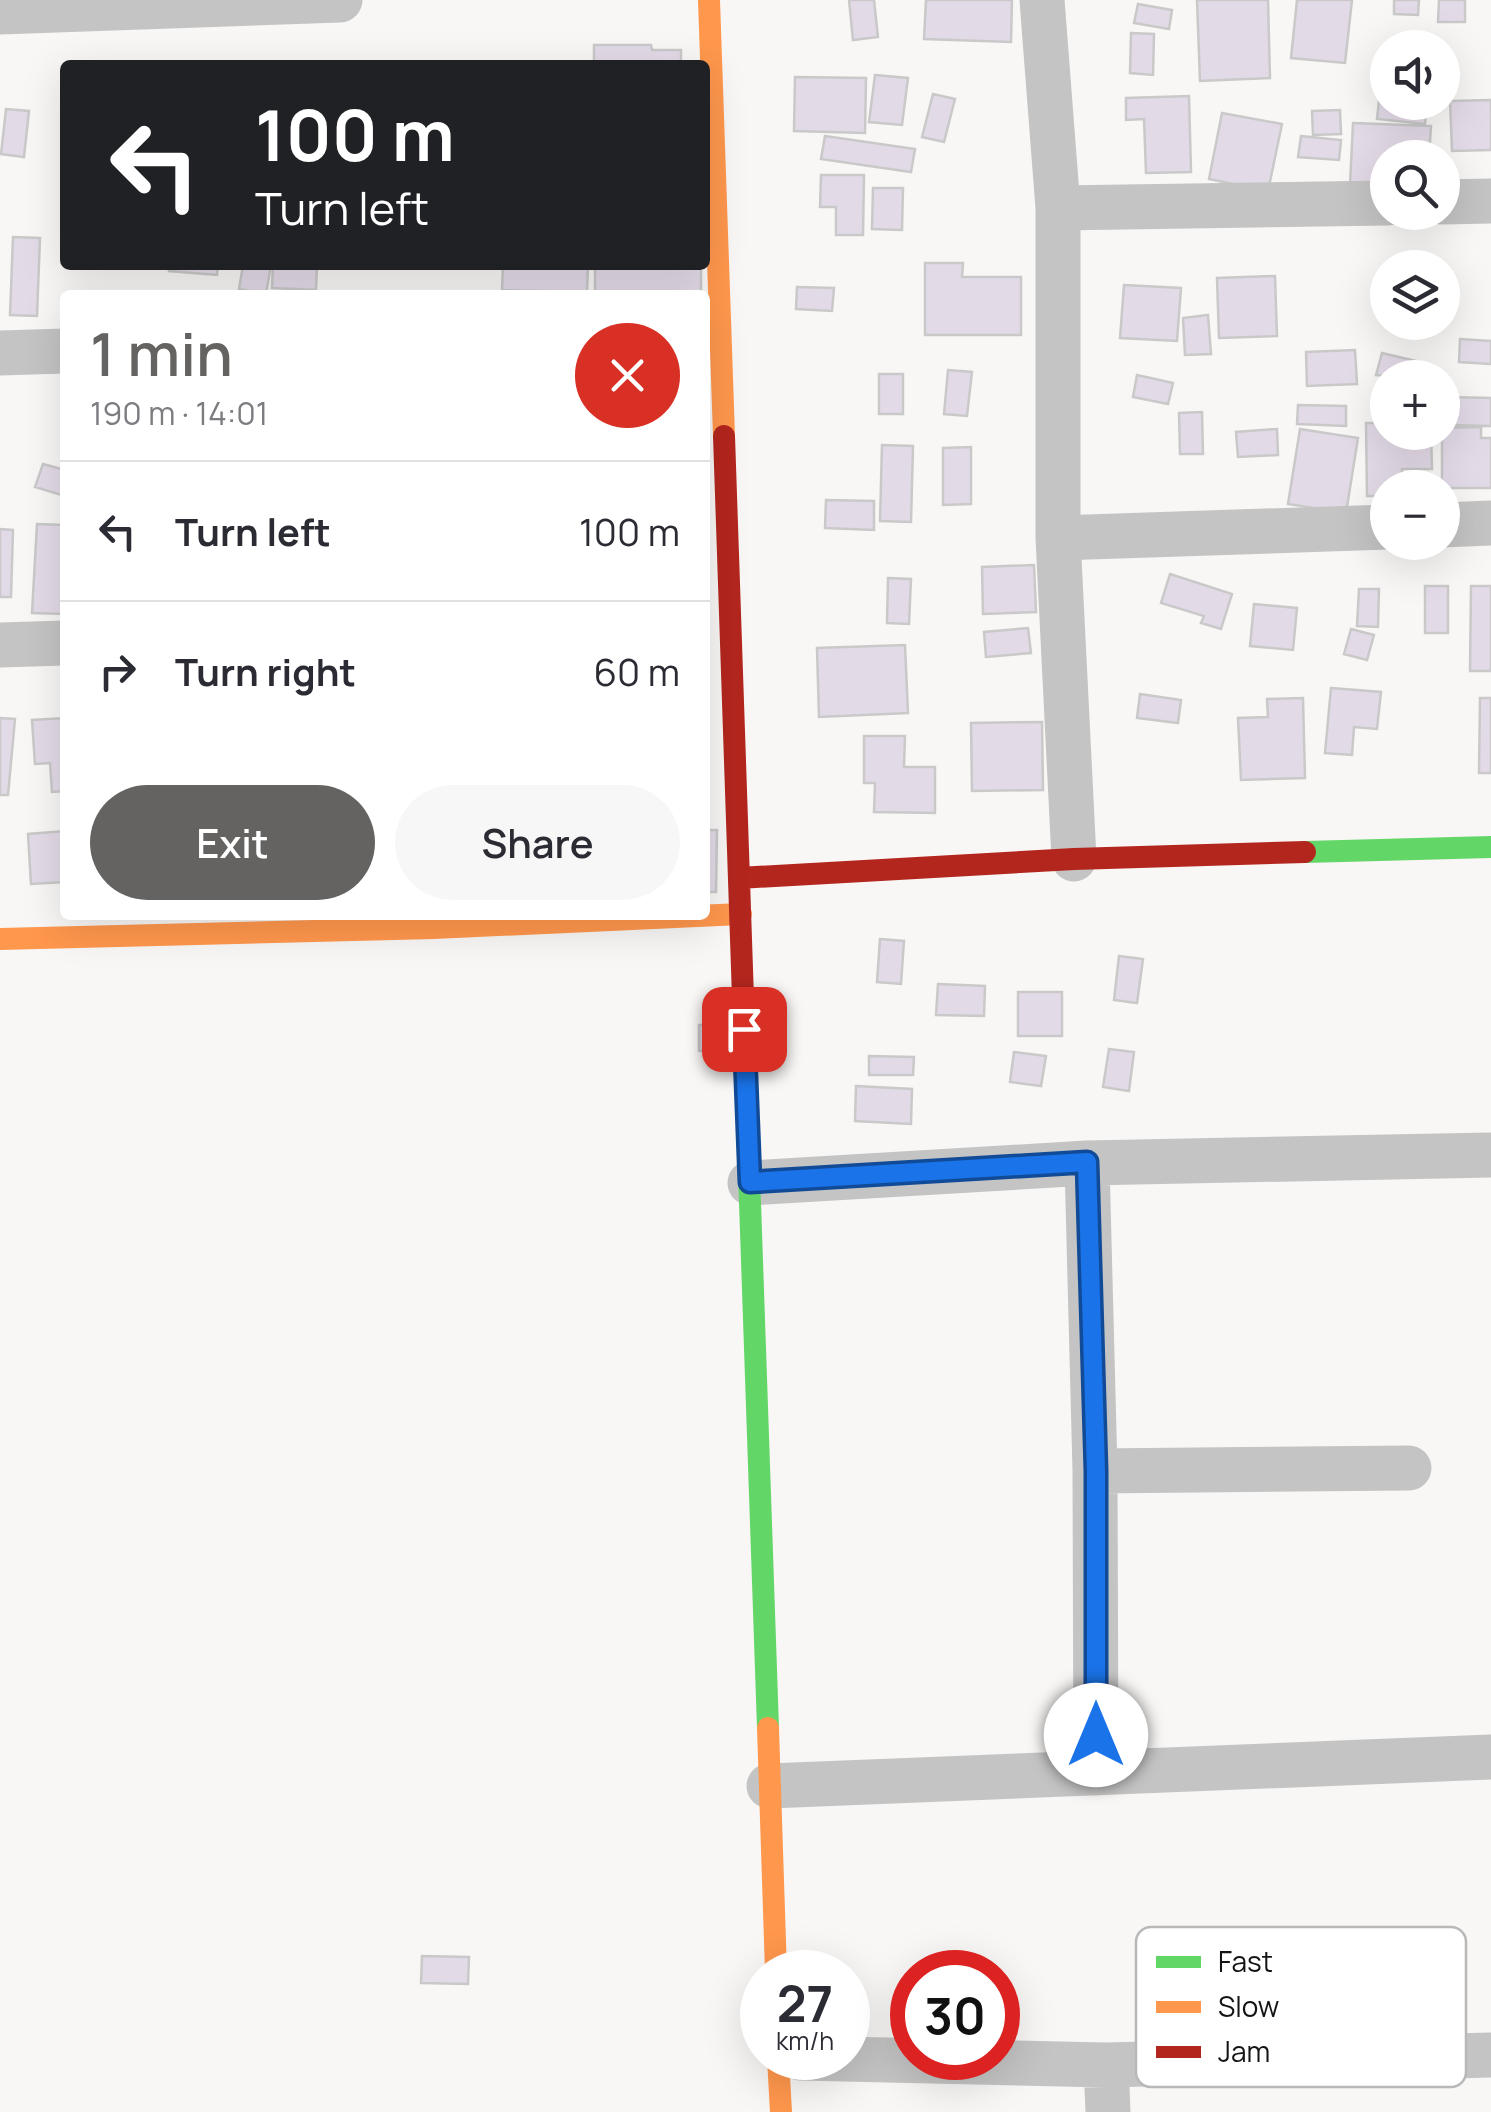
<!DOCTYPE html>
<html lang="en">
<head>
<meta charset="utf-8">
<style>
	:root { --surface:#fff; --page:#f7f7f7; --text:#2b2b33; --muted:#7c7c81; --line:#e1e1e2; --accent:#656362 }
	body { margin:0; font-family:Manrope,sans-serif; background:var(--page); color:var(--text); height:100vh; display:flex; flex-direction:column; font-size:38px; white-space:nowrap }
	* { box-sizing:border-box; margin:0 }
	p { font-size:32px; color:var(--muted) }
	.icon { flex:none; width:55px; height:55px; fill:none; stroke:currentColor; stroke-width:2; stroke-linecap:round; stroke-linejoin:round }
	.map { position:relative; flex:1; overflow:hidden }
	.drawer { position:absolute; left:60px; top:290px; width:650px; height:630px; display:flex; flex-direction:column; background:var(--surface); border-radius:10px; box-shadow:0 10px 40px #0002 }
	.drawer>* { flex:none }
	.guide { position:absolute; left:60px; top:60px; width:650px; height:210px; border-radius:10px; box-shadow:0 10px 40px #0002; background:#202124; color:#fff; overflow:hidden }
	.fabs { position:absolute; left:1370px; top:30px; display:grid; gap:20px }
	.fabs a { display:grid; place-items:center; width:90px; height:90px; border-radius:50%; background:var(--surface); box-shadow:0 10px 40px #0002; font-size:50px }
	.speed { position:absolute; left:740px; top:1950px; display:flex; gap:20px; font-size:50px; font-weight:700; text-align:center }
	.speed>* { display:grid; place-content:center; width:130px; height:130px; border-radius:50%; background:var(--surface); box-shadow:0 10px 40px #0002; line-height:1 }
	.speed small { font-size:25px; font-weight:400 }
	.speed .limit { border:15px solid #d22; background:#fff; color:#111 }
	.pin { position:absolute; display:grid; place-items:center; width:85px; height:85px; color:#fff; margin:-42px; border-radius:20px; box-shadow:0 5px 15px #0006 }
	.me { position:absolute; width:110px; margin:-55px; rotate:0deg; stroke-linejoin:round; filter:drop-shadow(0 0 8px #0008) }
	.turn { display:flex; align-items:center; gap:35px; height:210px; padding:0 30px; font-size:45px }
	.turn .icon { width:130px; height:130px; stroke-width:2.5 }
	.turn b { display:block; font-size:70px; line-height:85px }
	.round { display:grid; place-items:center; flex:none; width:105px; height:105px; border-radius:52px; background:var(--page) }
	.head { display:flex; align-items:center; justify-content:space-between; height:170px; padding:0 30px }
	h1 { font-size:60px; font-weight:600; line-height:75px; color:var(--accent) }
	.cta { display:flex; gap:20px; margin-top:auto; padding:20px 30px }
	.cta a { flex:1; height:115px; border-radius:60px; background:var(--accent); color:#fff; font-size:40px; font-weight:600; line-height:115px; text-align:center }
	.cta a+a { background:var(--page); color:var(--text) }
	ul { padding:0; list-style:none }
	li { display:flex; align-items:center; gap:30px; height:140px; padding:0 30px; border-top:2px solid var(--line) }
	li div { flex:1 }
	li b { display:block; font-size:38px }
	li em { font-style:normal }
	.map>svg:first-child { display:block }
</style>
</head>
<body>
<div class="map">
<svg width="1491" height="2112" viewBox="0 0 1491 2112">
	<rect width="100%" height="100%" fill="#f9f7f5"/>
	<path fill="#e3dae7" stroke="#cac9c9" stroke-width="2.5" d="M849,0h25l4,37 -25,3z
		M926,0h86l-1,42 -87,-3z
		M1197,0h71l2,78 -70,3z
		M1297,0h55l-7,63 -54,-5z
		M1394,0h25l-1,15 -24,-1z
		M1439,0h26v22h-27z
		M1138,4l34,6 -3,19 -35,-6z
		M1131,33l23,1 -1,41 -23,-2z
		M594,45h57l1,5h29v15h-87z
		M875,75l33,3 -6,47 -33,-3z
		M795,77l71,1 -1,55 -71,-2z
		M1381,83l7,1v18h39l-2,22 -48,-5z
		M933,94l22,5 -11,43 -22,-5z
		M1189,96l2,76 -45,1 -2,-54 -18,1v-22z
		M1491,100v50l-39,1 -2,-50z
		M6,109l23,2 -5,46 -23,-3z
		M1340,110l1,24 -28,1 -1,-24z
		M1222,113l60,11 -14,67 -59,-12z
		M1353,123l78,3 -2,32h-41l-4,28 -34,-1z
		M825,136l90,13 -4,23 -90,-13z
		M1301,136l40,4 -2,20 -41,-3z
		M821,175h43l-1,60h-27v-28h-16z
		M873,188h30l-1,42 -30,-1z
		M13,237l27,1 -3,78 -27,-1z
		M925,263h38l-1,14h59v58h-96z
		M170,265h48l-1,10 -48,-4z
		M243,265h28l-5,29 -27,-5z
		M273,265h44l-1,25 -44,-2z
		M503,265h85l-1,27 -85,-2z
		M595,265h106v30h-106z
		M1275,276l2,60 -58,2 -2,-60z
		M1124,285l57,3 -4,53 -57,-3z
		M797,287l37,1 -2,23 -36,-2z
		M1208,315l3,39 -26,1 -2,-37z
		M1460,339l31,2v23l-32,-2z
		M1355,350l2,34 -50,2 -1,-34z
		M1382,353l38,9 -4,16 -40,-3z
		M948,370l24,2 -5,44 -23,-2z
		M879,374h24v40h-24z
		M1137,375l36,8 -5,21 -35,-7z
		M1447,397l44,1v28l-44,-1z
		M1298,405l48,1v20l-49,-2z
		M1202,412l1,42h-23l-1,-41z
		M1366,423h22v9h43l1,37h-30v19h-14v8h-21z
		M1481,427v11h10v50h-49v-60z
		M1277,429l1,26 -40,2 -2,-25z
		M1300,429l58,9 -12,75 -58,-9z
		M882,445l31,1 -2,76 -31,-1z
		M971,447v57l-28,1v-57z
		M43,464l22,6v26l-30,-9z
		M826,500l48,1v29l-49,-2z
		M37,524l28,1v89l-33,-1z
		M0,529l13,1 -2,67h-11z
		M1034,565l2,47 -53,2 -1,-47z
		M1170,574l62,20 -11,35 -20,-6 3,-7 -43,-13z
		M888,578l23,1 -2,45 -22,-1z
		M1425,586h23v47h-23z
		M1471,586h20v85h-21z
		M1359,589h20l-1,38 -21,-1z
		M1254,604l43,4 -4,42 -43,-4z
		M1028,628l3,25 -45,4 -2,-25z
		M1351,629l23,6 -7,25 -23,-6z
		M905,645l3,68 -89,4 -2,-69z
		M1331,688l50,4 -4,37 -23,-2 -2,28 -27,-2z
		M1140,694l41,6 -3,23 -41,-5z
		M1303,698l2,80 -64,2 -3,-62 30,-1 -1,-18z
		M1480,698h11v75h-12z
		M0,718l15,1 -7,76h-8z
		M65,718v73l-13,1 -2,-29 -15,1 -3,-44z
		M1042,722l1,68 -71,1 -1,-68z
		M864,736h41l-1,31h31v46l-61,-1 1,-29h-11z
		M705,830h12l-1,62h-11z
		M65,831v51l-34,2 -3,-50z
		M880,939l24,2 -3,43 -24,-2z
		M1119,956l24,3 -6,44 -23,-3z
		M938,984l47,2 -1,30 -48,-1z
		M1018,992h44v44h-44z
		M699,1025h23l1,25 -24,1z
		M1109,1049l25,3 -5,39 -26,-4z
		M1014,1052l32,4 -5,30 -31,-4z
		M869,1056l45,1 -1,18h-44z
		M856,1086l56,3 -1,35 -56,-3z
		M422,1956l47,1 -1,27 -47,-1z"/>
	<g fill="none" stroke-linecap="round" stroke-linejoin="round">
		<path stroke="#c4c4c4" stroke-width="45" d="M1042,0l16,208v330l16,321
			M0,12l340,-12
			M1442,202l49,-1
			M1058,208l330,-5
			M0,353l65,-2
			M1442,525l49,-2
			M1058,538l330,-11
			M0,645l65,-2
			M1087,1163l8,308 1,302
			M750,1183l337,-20 404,-8
			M1095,1471l314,-3
			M769,1786l722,-29
			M800,2058l306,7 385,-10
			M1106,2065l2,47"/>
		<path stroke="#63d668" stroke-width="22" d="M1305,852l186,-5
			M743,998l25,730"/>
		<path stroke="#ff974d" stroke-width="22" d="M709,0l15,436
			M0,939l434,-11 307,-14
			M768,1728l8,244
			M778,2058l3,54"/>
		<path stroke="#b3261e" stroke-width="22" d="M724,436l19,562
			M739,878l335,-19 231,-7"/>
	</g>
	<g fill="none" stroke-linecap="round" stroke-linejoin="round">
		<defs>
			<path id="route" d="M744,1029l6,153 337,-20 9,309v264"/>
		</defs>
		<use href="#route" stroke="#114b97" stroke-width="25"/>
		<use href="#route" stroke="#1a73e8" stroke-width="18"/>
	</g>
	<rect x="1136" y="1927" width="330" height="160" rx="15" fill="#fff" stroke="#b9b8b8" stroke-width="2.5"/>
	<rect x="1156" y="1956" width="45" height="12" fill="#63d668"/>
	<rect x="1156" y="2001" width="45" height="12" fill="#ff974d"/>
	<rect x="1156" y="2046" width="45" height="12" fill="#b3261e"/>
	<g font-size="28" fill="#151413">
		<text x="1218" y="1972">Fast</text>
		<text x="1218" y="2017">Slow</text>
		<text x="1218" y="2062">Jam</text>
	</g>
</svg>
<div class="fabs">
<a><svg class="icon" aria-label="sound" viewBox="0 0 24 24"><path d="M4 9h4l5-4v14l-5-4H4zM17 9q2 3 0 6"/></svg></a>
<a><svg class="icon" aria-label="search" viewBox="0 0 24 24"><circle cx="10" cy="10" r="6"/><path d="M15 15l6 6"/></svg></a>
<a><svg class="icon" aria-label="layers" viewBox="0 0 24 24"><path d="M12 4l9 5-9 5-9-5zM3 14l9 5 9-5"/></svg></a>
<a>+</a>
<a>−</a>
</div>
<div class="speed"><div>27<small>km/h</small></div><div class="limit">30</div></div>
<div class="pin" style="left:744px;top:1029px;background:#d93025"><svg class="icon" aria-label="arrive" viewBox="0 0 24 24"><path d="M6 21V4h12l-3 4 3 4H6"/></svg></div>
<svg class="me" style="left:1096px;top:1735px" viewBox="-20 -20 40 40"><circle r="19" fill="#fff"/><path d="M0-13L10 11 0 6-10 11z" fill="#1a73e8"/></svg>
<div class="guide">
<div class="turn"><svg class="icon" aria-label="left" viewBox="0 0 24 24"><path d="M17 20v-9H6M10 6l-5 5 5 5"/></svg><div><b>100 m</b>Turn left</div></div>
</div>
<section class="drawer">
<div class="head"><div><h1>1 min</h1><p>190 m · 14:01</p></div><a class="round" style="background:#d93025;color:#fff"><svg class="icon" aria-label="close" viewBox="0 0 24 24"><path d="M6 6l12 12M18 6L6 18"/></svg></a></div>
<ul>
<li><svg class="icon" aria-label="left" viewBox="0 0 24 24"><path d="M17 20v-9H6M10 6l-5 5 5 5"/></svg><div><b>Turn left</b></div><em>100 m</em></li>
<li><svg class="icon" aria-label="right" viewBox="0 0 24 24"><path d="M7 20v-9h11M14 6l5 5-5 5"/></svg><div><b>Turn right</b></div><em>60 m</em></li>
</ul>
<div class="cta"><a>Exit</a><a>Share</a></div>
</section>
</div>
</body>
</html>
